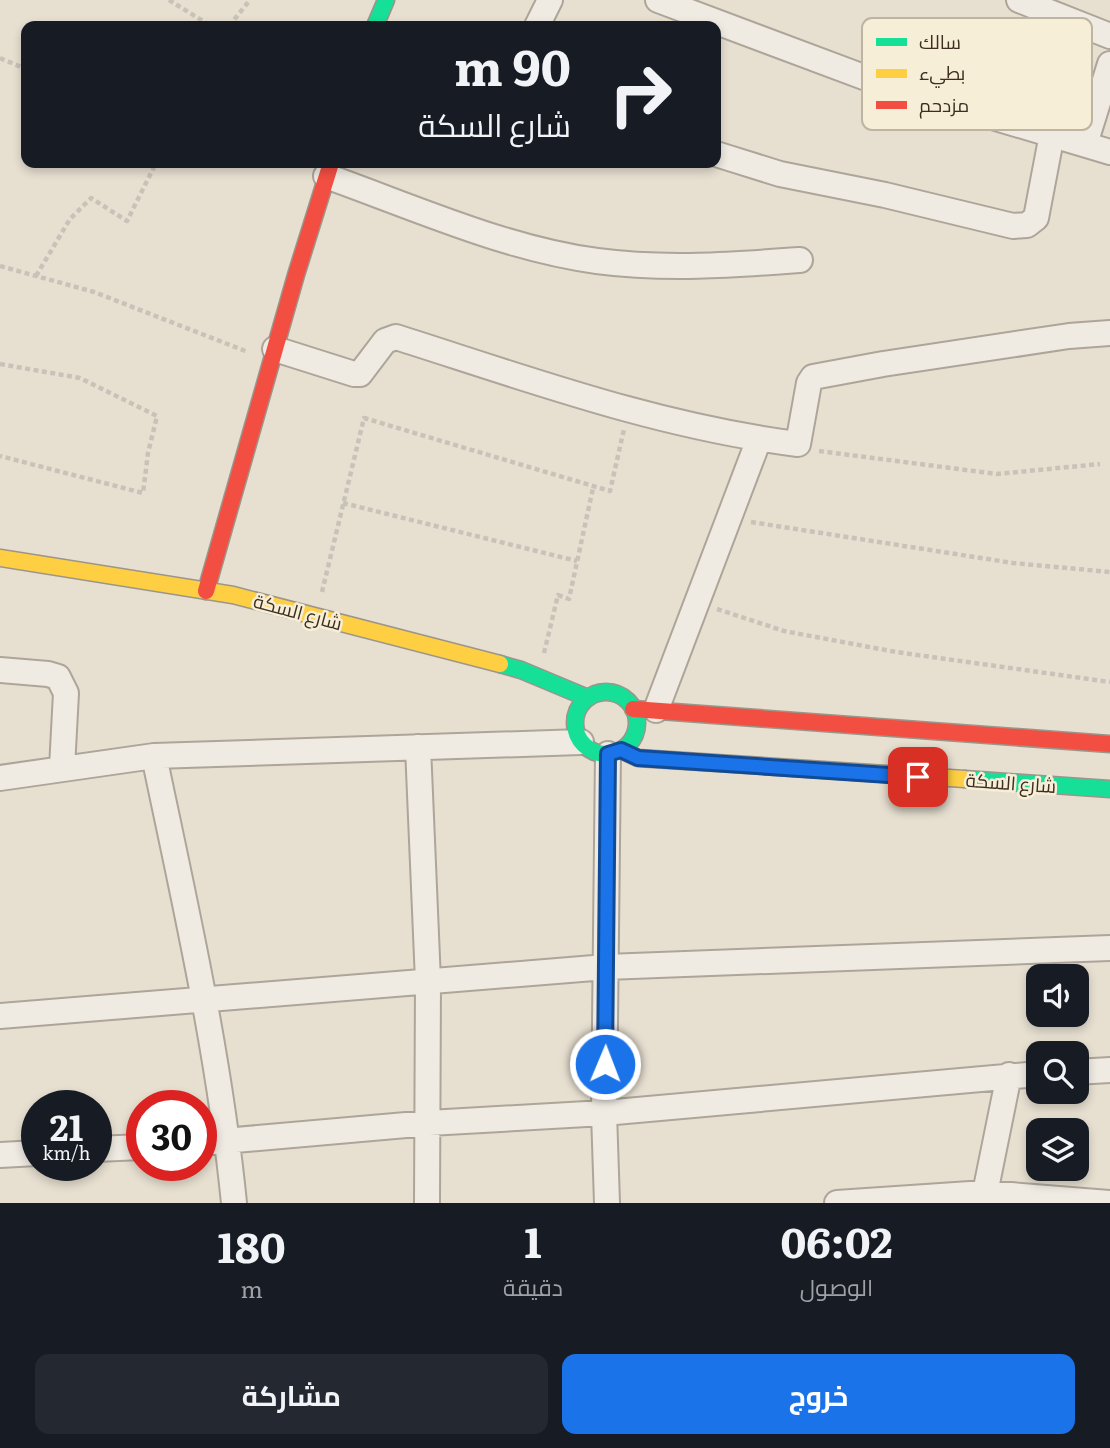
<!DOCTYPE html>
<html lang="ar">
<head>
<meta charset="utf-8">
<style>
	:root { --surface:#171b24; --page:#242831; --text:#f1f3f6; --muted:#9ea1a6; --accent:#1a73e8 }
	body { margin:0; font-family:Literata,Cairo,serif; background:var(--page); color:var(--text); direction:rtl; height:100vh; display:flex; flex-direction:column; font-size:26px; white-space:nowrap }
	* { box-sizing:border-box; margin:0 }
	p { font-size:23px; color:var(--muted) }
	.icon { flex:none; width:38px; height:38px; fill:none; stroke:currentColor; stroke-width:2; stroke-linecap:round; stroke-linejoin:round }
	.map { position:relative; height:1203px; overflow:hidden; direction:ltr }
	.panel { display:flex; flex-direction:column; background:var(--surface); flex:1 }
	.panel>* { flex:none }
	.top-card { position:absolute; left:21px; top:21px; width:700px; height:147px; border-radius:14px; box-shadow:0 4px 10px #0003; direction:rtl; background:#171b24; color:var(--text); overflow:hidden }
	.tools { position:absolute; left:1026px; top:964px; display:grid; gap:14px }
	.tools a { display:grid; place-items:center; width:63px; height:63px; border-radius:14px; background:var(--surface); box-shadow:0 4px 10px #0003; font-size:35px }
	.speed { position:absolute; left:21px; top:1090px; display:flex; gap:14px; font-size:35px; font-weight:700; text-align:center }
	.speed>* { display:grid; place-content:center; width:91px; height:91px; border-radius:50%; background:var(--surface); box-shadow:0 4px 10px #0003; line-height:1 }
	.speed small { font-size:18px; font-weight:400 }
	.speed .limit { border:10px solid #d22; background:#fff; color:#111 }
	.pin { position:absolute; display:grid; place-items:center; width:60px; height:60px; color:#fff; margin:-30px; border-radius:14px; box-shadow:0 4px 10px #0006 }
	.me { position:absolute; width:77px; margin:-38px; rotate:1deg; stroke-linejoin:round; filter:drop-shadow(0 0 5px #0008) }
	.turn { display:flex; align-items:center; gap:24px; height:147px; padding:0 35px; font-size:32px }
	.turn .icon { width:91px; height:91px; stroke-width:2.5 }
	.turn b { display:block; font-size:49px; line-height:60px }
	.eta { display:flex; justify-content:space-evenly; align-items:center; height:119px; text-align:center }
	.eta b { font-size:42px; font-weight:700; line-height:49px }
	.primary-button { display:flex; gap:14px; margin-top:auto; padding:14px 35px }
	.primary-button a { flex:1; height:80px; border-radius:14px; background:var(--accent); color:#fff; font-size:28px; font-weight:700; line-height:80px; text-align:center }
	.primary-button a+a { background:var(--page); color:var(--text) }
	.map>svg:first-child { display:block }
</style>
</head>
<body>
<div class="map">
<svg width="1110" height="1203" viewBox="0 0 1110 1203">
	<rect width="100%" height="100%" fill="#e7e0d1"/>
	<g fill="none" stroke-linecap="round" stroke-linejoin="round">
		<defs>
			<path id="street" d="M658,0l227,85 225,67
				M1019,0l91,36
				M537,26l13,-26
				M1085,144l25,-80
				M716,154l64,20 105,21 128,31 14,-1 9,-7 16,-84
				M326,176c87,31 180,73 271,85 68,9 135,4 203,-1
				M275,349l79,25h6l25,-33 11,-4c132,42 264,90 402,107l11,-61 4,-6 70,-13 186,-28 41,-3
				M0,670l48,4 10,3 8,16 -4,75
				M656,710l103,-271
				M418,747l10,234 -1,222
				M154,756c31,148 65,296 80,447
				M0,778l154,-22 427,-14
				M0,1016l606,-49 504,-19
				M1076,1072l34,-2
				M201,1143l228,-20 175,-10 434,-39
				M96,1149l46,-2
				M0,1155l37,-2
				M607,1203l-3,-90 4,-359
				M837,1203l148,-10 124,10
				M983,1203l26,-128"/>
			<path id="fast" d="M375,26l11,-26
				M500,664l21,6 67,28
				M575 723a31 31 0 1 1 62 0a31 31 0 1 1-62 0Z
				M965,779l145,10"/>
			<path id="slow" d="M0,558l233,37 267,69
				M621,750l17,8 327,21"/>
			<path id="jam" d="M206,591l90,-316 35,-112
				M633,709l477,35"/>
		</defs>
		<use href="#street" stroke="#ada599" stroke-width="28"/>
		<use href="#fast" stroke="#9c958a" stroke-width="19"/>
		<use href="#slow" stroke="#9c958a" stroke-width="19"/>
		<use href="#jam" stroke="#9c958a" stroke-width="19"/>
		<path stroke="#c8c2b9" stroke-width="4.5" stroke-dasharray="5 3.5" stroke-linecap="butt" d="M169,0l42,26
			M229,26l21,-26
			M0,58l26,11
			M0,266l94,26 154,60
			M36,276l34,-57 21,-21 36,23 29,-58
			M0,364l80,14 77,38 -9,37 -5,40 -143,-37
			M819,451l178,23 103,-10
			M343,503l234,58
			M751,522l262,41 97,9
			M322,592l42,-174 246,73 14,-62
			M717,609l67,22 112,21 214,30
			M544,653l14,-58 11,4 24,-111"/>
		<use href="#street" stroke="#efebe3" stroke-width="24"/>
		<use href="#fast" stroke="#16e098" stroke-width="16"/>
		<use href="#slow" stroke="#ffcf43" stroke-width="16"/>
		<use href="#jam" stroke="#f24e42" stroke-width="16"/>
	</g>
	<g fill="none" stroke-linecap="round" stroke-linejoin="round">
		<defs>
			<path id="route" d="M605,1064l3,-310 13,-4 17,8 280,19"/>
		</defs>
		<use href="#route" stroke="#114b97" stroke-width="18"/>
		<use href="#route" stroke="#1a73e8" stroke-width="12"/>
	</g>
	<g text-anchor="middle" stroke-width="5" stroke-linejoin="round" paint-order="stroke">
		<g font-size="19" fill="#3d2e20" stroke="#f7eed8">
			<text transform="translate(298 612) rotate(15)" y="7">شارع السكة</text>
			<text transform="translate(1011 783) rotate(4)" y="7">شارع السكة</text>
		</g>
	</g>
	<rect x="862" y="18" width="230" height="112" rx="10" fill="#f7eed8" stroke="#bfb4a1" stroke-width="2"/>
	<rect x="876" y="38" width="31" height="8" fill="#16e098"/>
	<rect x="876" y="69" width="31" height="9" fill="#ffcf43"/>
	<rect x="876" y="101" width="31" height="8" fill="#f24e42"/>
	<g font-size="19" fill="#3d2e20">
		<text x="919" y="49">سالك</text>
		<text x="919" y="80">بطيء</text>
		<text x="919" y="112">مزدحم</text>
	</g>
</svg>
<div class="tools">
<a><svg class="icon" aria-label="sound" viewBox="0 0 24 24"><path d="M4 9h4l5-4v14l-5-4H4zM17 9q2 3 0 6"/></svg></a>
<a><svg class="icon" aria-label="search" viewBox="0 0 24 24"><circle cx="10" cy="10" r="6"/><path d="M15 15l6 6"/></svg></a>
<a><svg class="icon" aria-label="layers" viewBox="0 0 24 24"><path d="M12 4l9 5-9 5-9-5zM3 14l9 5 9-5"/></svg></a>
</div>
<div class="speed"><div>21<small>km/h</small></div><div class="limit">30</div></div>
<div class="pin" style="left:918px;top:777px;background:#d93025"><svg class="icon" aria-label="arrive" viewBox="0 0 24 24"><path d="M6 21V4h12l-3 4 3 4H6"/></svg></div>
<svg class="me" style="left:605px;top:1064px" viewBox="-20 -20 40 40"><circle r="17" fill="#1a73e8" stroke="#fff" stroke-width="3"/><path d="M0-11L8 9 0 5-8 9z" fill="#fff"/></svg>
<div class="top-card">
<div class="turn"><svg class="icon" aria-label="right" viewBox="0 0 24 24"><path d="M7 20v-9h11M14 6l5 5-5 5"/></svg><div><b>90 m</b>شارع السكة</div></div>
</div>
</div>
<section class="panel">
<div class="eta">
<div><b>06:02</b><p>الوصول</p></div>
<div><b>1</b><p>دقيقة</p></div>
<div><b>180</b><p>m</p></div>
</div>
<div class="primary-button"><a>خروج</a><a>مشاركة</a></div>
</section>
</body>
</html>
